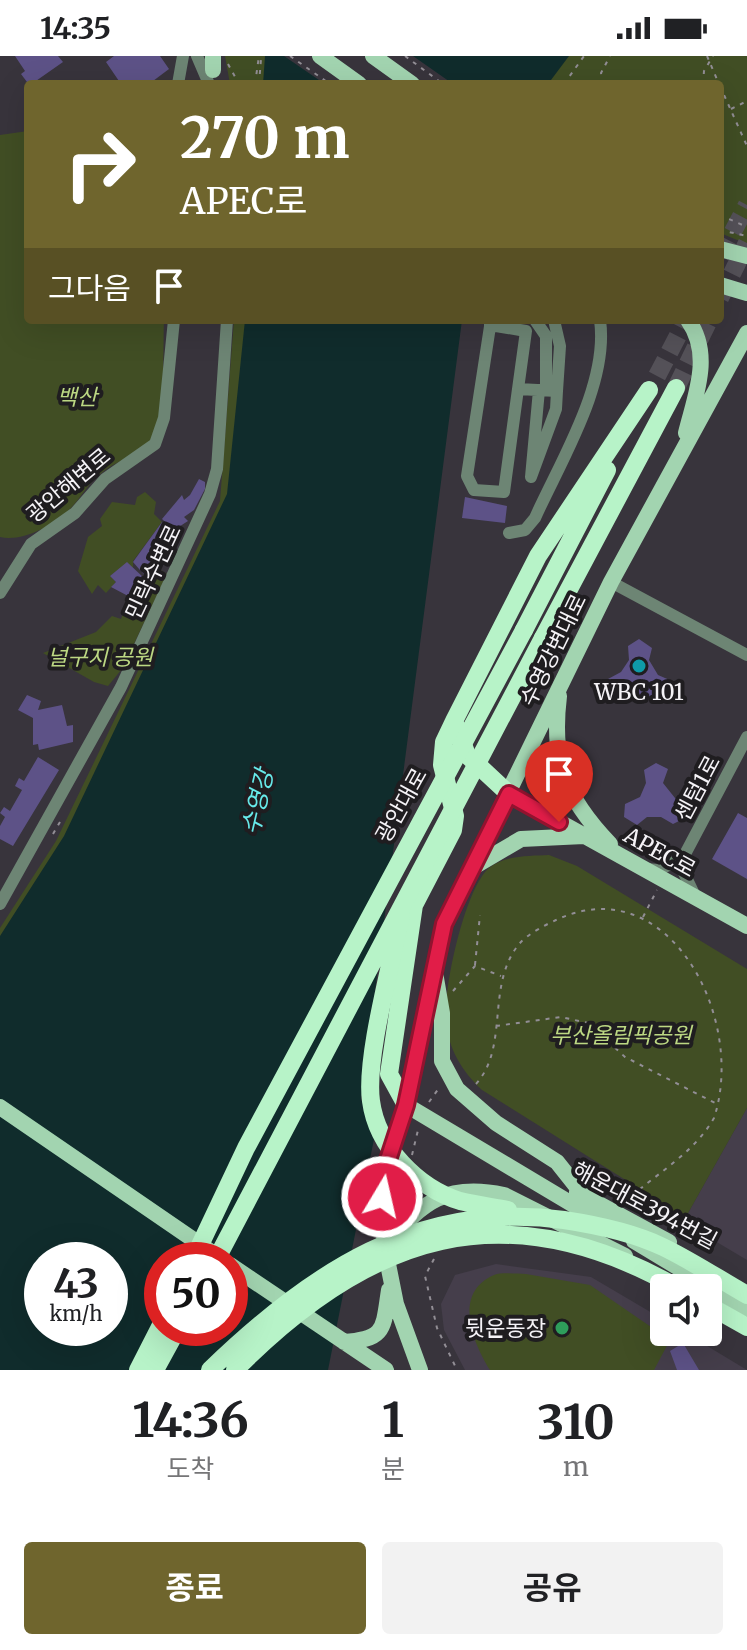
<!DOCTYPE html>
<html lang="ko">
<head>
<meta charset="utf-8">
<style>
	:root { --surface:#fff; --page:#f2f2f2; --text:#202124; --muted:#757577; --accent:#6f652d }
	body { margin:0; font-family:Merriweather,"Noto Sans KR",serif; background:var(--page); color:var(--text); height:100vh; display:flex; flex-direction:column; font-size:30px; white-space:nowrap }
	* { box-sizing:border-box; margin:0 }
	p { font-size:26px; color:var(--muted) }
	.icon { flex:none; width:44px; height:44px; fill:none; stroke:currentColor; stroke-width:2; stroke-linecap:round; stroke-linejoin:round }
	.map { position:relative; height:1314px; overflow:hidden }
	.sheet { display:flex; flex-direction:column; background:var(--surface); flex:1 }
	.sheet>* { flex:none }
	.top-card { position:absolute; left:24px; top:24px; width:700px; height:244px; border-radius:8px; box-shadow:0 8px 32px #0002; background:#6f652d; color:#fff; overflow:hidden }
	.controls { position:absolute; left:650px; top:1218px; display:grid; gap:16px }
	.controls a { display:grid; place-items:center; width:72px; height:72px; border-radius:8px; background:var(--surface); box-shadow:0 8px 32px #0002; font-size:40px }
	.speed { position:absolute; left:24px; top:1186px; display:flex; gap:16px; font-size:40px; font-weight:700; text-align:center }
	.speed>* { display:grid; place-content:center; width:104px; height:104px; border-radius:50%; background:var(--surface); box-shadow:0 8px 32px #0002; line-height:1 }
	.speed small { font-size:20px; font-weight:400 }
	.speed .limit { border:12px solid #d22; background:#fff; color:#111 }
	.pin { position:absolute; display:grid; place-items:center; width:68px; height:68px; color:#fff; margin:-82px -34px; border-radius:50% 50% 50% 0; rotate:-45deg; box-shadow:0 0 8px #0007 }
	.pin .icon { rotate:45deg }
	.me { position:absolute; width:88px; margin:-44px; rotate:9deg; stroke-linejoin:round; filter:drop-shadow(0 0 6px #0008) }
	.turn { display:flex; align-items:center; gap:28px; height:168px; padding:0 24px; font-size:36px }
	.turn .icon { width:104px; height:104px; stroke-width:2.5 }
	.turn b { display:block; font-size:56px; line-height:68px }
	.then { display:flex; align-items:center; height:76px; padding:0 24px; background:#0003; gap:16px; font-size:30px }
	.eta { display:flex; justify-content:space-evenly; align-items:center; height:136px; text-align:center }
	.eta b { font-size:48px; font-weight:700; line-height:56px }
	.primary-button { display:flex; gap:16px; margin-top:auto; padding:16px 24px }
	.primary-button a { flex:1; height:92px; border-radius:8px; background:var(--accent); color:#fff; font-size:32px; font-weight:700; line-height:92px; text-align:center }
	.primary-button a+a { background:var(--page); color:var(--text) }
	.status { display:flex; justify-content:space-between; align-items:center; height:56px; padding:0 40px; background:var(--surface); direction:ltr }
	.status svg { height:22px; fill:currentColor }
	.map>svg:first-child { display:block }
</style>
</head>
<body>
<div class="status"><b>14:35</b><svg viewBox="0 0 49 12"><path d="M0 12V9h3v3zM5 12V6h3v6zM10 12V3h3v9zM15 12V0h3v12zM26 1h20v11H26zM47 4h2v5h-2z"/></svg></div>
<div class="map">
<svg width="747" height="1314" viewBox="0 0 747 1314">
	<rect width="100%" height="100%" fill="#38343c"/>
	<path fill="#453e4b" d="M747,1052v152l-64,-38z
		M496,1208l95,13 73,43v12h20l63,38h-282l-21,-40 -3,-26 14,-29z"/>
	<path fill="#414e24" d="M225,0h52v28h-47z
		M567,0h180v188l-27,-11v-149h-173z
		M28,75v189h136c-1,24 1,99 -10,116 -12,18 -34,23 -50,35 -15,10 -24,29 -37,41 -16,15 -46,30 -67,25v-402z
		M234,264h24l-18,178 -240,468v-38l56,-87 164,-340z
		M145,436l11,10 -2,12 8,8 -29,39v7l-6,-5 -17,13 6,6 -10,11 -8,-8 -6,9 -14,-23 10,-34 14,-11 -2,-7 12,-17 23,3 2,-8z
		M156,511l11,7 -45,95 -14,17 -14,-4 -51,-29 53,-21 16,-16 9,3 9,-22z
		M549,799l28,11 170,103v139l-64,114 -43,-33 -158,-99c-20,-19 -34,-41 -36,-70 -3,-31 19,-132 43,-152 15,-13 42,-12 60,-13z
		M526,1218l64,11 80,55 -16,30h-164c-17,-27 -38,-77 4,-95 8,-3 23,-1 32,-1z"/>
	<path fill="#102c2c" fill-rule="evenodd" d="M265,0h304l-21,28h-285z
		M245,264h217l-101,779 6,16 11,4 -50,251h-328v-434l64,-100 163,-342zM42,1204h68v68h-68zM162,1204h68v68h-68z"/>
	<path fill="#38343c" d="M284,0h129l40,28h-135l1,-4z"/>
	<path fill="#5d5287" d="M15,0h43l5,6 -30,21 -6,-1 -6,-8 4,-3z
		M114,0h46l9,13 -20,15h-28l-15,-22z
		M199,423l6,3v7l-11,21 -10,7 4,4 -14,9 -12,-11 20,-24 2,5 6,-5z
		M465,441l42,9 -2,17 -43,-5z
		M162,466l17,12 -5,15 -28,28 -13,-15z
		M127,506l17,16 -14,19 -19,-10 5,-5 -6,-6z
		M639,583l13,9 -3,12 9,15 14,6 -1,13 -11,7 -13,-6 -14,1 -12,6 -13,-8v-15l13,-7 8,-12 -1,-14z
		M27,639l14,6 -3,9 24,-5 5,21 6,-1v17l-34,8 -1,-6 -5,1v-27l-15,-8z
		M38,701l21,13 -46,76 -13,-7v-13l5,-9 -5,-4 4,-6 6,4 12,-21 -7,-4 4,-8 5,3z
		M656,707l12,6 -5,14 12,15 12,6 -2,14 -12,6 -12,-7h-14l-10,8 -13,-8 1,-13 15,-7 6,-14 -2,-13z
		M738,757l9,5v61l-35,-20z
		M683,1287l16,27h-22l-7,-19z"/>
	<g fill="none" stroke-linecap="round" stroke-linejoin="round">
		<path stroke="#545158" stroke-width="18" stroke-dasharray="18 9" stroke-linecap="butt" d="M720,200l27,-51
			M720,242l27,-55
			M657,320l29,-56
			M676,332l33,-68"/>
		<path stroke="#928e95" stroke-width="2" stroke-dasharray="4 6" stroke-linecap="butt" d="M290,0l40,28
			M405,0l38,28
			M707,0l12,28
			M228,8l11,20
			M255,28l4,-28
			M259,28l2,-25
			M564,28l20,-28
			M603,28l-2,-11 9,-17
			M703,28l1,-13 9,-15
			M720,30l27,60
			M731,53l16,-8
			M720,159l27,12
			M720,174l27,6
			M53,778l7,-12
			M643,861l14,-27
			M475,909l5,-50
			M453,935l22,-25 26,10
			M496,970l65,-9 27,6 37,34 94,48
			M476,1028c34,-38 9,-100 44,-141 8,-9 25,-18 36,-23 112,-53 191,98 158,198 -17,30 -48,50 -74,71
			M429,1046l10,-14
			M412,1099l6,-25
			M434,1203l-9,17 12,52 20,42"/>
		<path stroke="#6d8574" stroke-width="12" d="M197,0l12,28
			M178,28l5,-28
			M491,264l-24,156 7,14 30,2 14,-103 39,2 3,-45 -6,-26
			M535,264l11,16v54
			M490,269l36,6 -8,58
			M539,334l-8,87 25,-68 1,-18
			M509,477l16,-3 10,-12c26,-58 74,-134 65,-198
			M611,526l136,73
			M0,537l31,-49 44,-31 30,-34 50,-35 9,-26 10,-98
			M683,802l1,15 11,23
			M646,813l12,1 25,-12 64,-121
			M0,848l121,-217 89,-193 7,-25 10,-149"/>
		<path stroke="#a2d4b0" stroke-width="16" d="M320,0l39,28
			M373,0l39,28
			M213,14v-14
			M720,193l27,7
			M720,229l27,8
			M686,377c9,-37 27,-78 2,-113
			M559,640c-8,66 6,101 51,148
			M509,738l238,132
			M475,810l46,-27 63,-3
			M436,922l6,35v48l15,28 39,34 61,39 27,34
			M406,1049l201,120
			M0,1051l223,153
			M577,1136l92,50
			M634,1185l113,68
			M388,1188c33,-43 60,-61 116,-49l121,61
			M230,1209l156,105
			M344,1286c42,-3 39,-13 45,-52
			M420,1314l-24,-66 -11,-55 -3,-52 4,-31 20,-61 38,-181 167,-342 136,-249"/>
		<path stroke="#b7f3c8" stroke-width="18" d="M524,574l83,-160
			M543,582l133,-250
			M509,738l-42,-39 -13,-34 84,-165 111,-166
			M406,1049l-17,-31 25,-169 39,-75 2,-14 -13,-51 2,-23 10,-21
			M708,1249l39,22
			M138,1314l24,-47
			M155,1314l23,-42"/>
		<path stroke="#b7f3c8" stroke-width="18" d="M401,859c-9,47 -36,143 -30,186 6,46 47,87 89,100 16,4 33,6 48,9
			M193,1204l53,-112 278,-518
			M216,1204l327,-622
			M210,1314c100,-97 208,-170 354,-150 33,5 68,12 99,27 29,14 56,32 84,48
			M235,1314c134,-136 269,-181 443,-82"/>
	</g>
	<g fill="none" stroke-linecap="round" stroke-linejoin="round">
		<defs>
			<path id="route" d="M382,1141l4,-31 20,-61 38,-181 65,-130 50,28"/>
		</defs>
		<use href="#route" stroke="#92132f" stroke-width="20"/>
		<use href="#route" stroke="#e11d48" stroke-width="14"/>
	</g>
	<circle fill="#0f9aa8" stroke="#1f1d20" stroke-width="3" cx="639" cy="610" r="8"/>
	<circle fill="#2e9e5b" stroke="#1f1d20" stroke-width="3" cx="562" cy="1272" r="8"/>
	<g text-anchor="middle" stroke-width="8" stroke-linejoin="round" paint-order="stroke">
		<g font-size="22" font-style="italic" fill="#bcd883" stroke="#1f1d20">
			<text x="77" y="349">백산</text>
			<text x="100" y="609">널구지 공원</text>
			<text x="621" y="987">부산올림픽공원</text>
		</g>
		<g font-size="22" fill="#f5f3f7" stroke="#1f1d20">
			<text transform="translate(68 429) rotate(-40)" y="8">광안해변로</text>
			<text transform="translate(153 516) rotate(-65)" y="8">민락수변로</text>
			<text transform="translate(553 594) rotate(-64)" y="8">수영강변대로</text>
			<text transform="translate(697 732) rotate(-62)" y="8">센텀1로</text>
			<text transform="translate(401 749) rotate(-61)" y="8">광안대로</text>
			<text transform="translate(660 796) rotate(29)" y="8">APEC로</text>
			<text transform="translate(645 1149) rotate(28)" y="8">해운대로394번길</text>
		</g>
		<g font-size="22" fill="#f5f3f7" stroke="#1f1d20">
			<text x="639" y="644">WBC 101</text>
			<text x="546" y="1280" text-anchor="end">뒷운동장</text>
		</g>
		<g font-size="24" font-style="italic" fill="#67eaea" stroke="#1f1d20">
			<text transform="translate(258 746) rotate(-77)" y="8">수영강</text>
		</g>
	</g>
</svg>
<div class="controls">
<a><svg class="icon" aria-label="sound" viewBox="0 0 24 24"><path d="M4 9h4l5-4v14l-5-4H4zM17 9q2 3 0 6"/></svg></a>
</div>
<div class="speed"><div>43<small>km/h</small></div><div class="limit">50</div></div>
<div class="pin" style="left:559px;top:766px;background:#d93025"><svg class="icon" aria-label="arrive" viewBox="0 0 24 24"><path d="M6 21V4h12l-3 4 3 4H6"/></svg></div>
<svg class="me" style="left:382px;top:1141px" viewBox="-20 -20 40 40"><circle r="17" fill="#e11d48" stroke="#fff" stroke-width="3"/><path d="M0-11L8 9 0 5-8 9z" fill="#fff"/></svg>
<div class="top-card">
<div class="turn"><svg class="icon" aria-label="right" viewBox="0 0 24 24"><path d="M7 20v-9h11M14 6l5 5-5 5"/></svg><div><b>270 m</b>APEC로</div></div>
<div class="then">그다음<svg class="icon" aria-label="arrive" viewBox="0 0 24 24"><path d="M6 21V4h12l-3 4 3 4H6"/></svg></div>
</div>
</div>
<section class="sheet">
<div class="eta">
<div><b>14:36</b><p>도착</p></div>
<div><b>1</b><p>분</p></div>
<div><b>310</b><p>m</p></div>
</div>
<div class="primary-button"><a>종료</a><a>공유</a></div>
</section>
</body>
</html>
